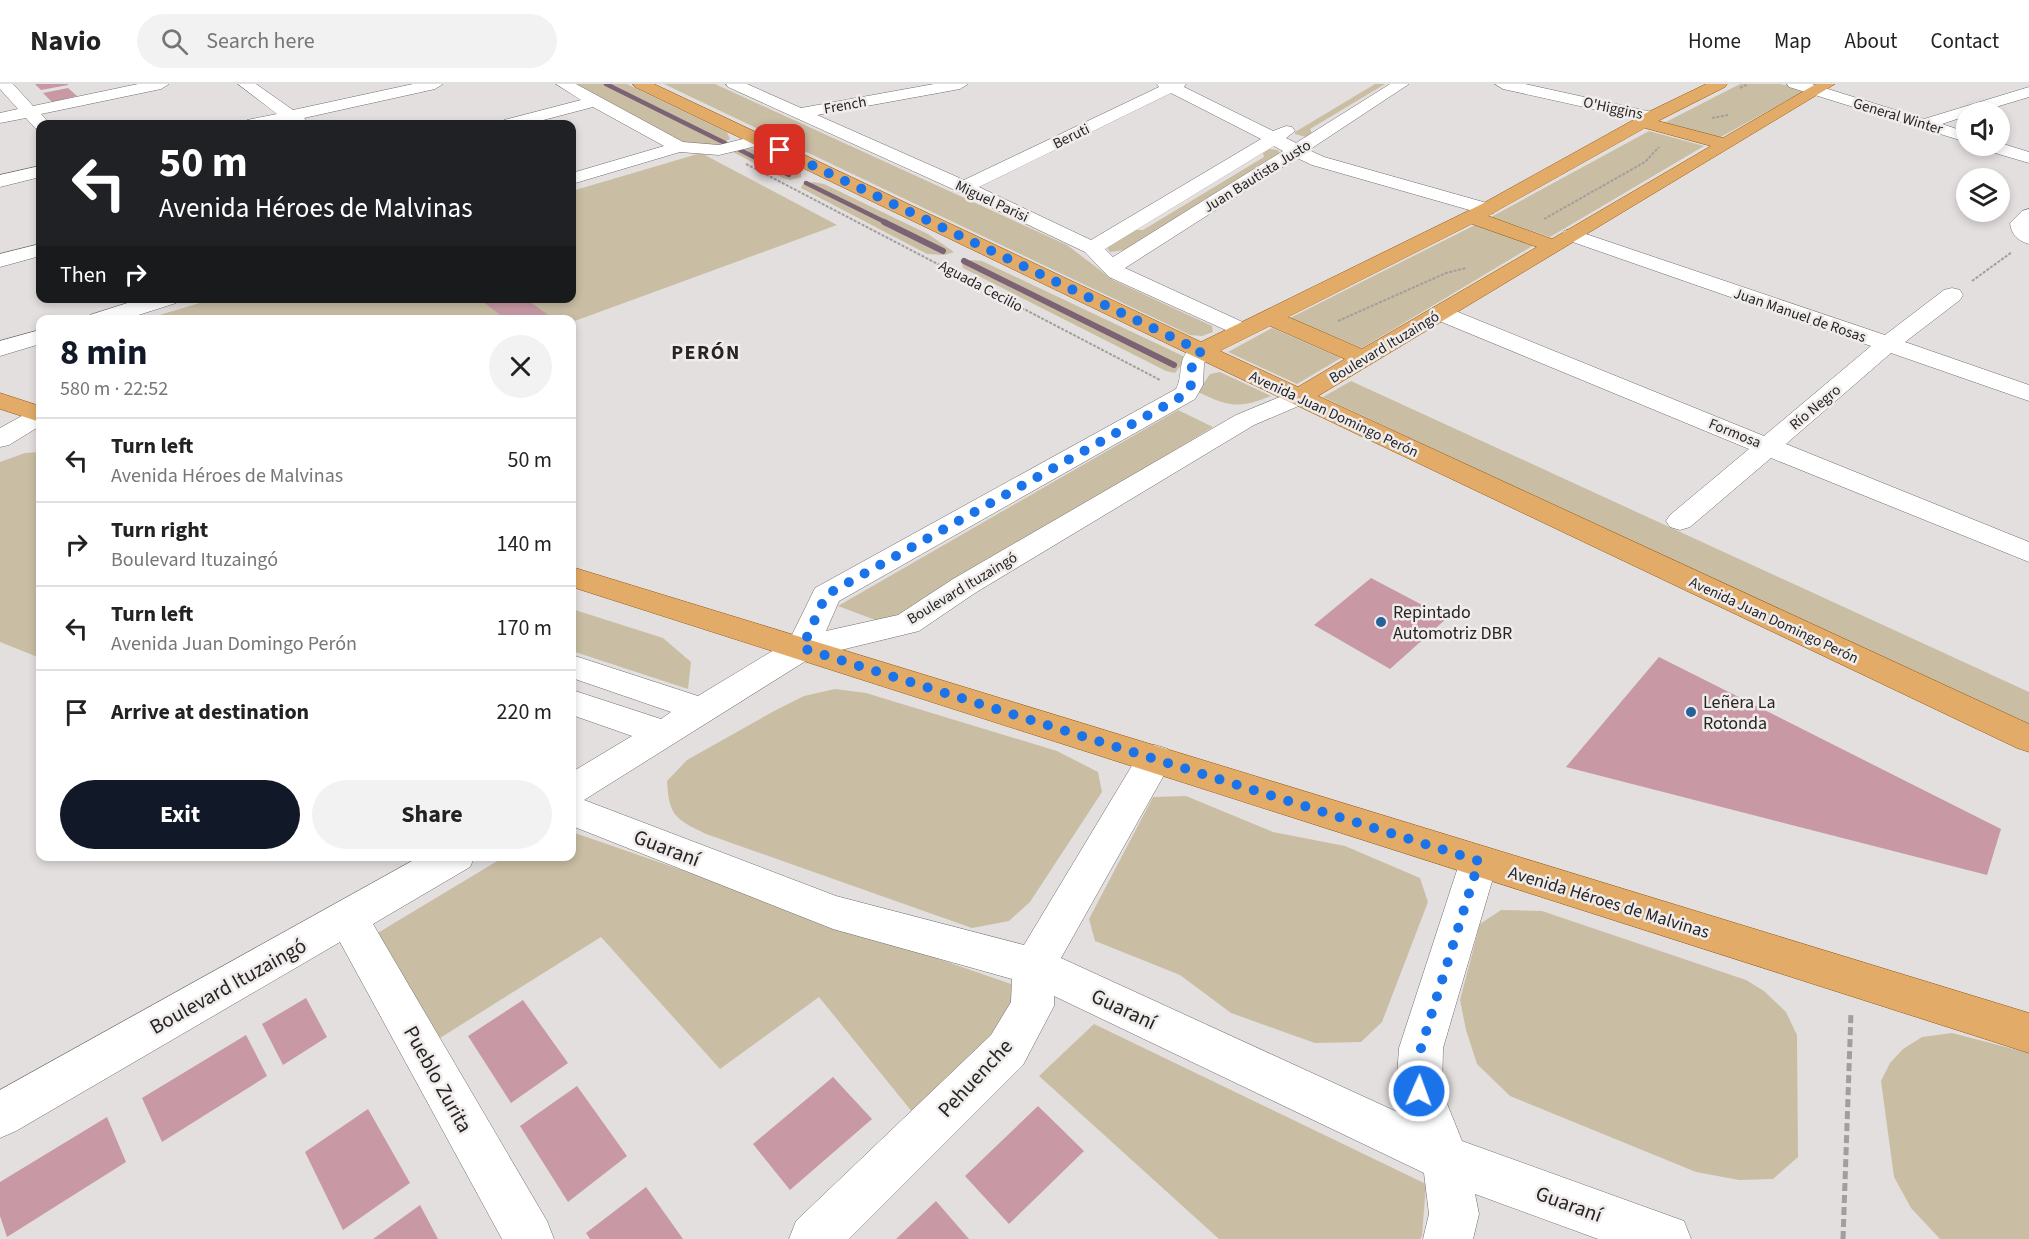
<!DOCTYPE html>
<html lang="en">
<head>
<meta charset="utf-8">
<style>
	:root { --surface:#fff; --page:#f2f2f2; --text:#222; --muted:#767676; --line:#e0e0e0; --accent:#111827 }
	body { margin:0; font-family:"Source Sans 3",sans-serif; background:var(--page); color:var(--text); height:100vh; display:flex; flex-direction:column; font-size:22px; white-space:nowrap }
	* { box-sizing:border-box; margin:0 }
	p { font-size:20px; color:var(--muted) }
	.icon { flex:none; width:33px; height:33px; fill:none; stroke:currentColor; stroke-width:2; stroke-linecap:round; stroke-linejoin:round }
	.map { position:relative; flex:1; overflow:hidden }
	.panel { position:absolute; left:36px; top:231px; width:540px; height:546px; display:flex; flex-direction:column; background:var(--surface); border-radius:12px; box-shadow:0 3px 9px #0003 }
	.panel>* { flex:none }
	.hud { position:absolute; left:36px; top:36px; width:540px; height:183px; border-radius:12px; box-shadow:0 3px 9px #0003; background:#202124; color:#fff; overflow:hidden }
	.fabs { position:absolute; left:1956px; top:18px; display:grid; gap:12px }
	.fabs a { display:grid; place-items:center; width:54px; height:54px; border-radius:50%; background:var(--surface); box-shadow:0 3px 9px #0003; font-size:30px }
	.pin { position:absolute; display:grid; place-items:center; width:51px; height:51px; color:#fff; margin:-26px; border-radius:12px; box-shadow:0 3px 9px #0006 }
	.me { position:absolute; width:66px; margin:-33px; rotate:2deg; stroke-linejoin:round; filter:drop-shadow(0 0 4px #0008) }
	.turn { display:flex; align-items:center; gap:21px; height:126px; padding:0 24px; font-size:27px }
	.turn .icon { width:78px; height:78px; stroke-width:2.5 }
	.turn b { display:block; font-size:42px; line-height:51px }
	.then { display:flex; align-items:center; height:57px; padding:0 24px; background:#0003; gap:12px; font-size:22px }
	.round { display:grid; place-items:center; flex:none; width:63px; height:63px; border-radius:32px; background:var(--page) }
	.headline { display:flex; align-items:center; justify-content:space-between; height:102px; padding:0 24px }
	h1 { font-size:36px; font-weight:700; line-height:45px; color:var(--accent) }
	.cta { display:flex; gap:12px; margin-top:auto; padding:12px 24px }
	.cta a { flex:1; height:69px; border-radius:36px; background:var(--accent); color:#fff; font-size:24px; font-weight:700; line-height:69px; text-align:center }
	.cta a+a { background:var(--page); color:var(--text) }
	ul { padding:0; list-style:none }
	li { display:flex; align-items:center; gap:18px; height:84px; padding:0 24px; border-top:2px solid var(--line) }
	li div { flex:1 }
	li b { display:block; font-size:22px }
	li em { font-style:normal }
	header { display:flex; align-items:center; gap:36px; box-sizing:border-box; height:84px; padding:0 30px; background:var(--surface); border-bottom:2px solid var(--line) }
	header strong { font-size:28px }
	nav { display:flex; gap:33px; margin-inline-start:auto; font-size:21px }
	.search { width:420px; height:54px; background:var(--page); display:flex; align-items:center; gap:15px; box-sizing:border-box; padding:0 21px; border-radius:33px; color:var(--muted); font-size:22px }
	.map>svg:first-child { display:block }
</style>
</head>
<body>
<header>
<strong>Navio</strong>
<div class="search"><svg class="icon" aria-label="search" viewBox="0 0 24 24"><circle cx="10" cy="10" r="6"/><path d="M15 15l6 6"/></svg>Search here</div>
<nav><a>Home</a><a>Map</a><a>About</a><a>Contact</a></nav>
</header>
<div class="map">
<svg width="2029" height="1155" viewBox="0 0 2029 1155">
	<rect width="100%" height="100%" fill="#e3dfde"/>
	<path fill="#c9bea4" d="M576,0h51l100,48 3,7 -12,6 -33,-2z
		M664,0h51l352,161 46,35 99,46 1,6 -11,4 -12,-1z
		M1375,0h10l-75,45 2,4 -6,4 -11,-3v-2z
		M1740,0h40l26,6 -87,48 -55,-15z
		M1649,47l55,15 -154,91 -59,-20z
		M743,63l10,2 48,23v5l-11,3 -7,-2 -54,-28z
		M1269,65l9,1 2,4 -156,96 -14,2 -3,-4 26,-18h10l121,-73 -1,-4z
		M701,69l136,72 -265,97v-2h-429l70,-21 359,-1v-107z
		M814,98l10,2 104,50 26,18 -9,3 -18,-1 -126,-66 2,-4z
		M1475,141l59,20 -172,103 -72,-30z
		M971,176l11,1 201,95 2,4 -10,13 -9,-2 -203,-103 -1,-4z
		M1272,244l69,30 -44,26 -69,-32z
		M1220,288l51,24c-33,13 -41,11 -73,-4l12,-18z
		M1351,297l678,311v37l-706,-332z
		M1178,326l35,17 -327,197 -48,-18z
		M40,368v206l-40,-16v-180l25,-9z
		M572,525l91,29 28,24 -3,27 -116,-38z
		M835,605l31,4 191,58 41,21 4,20 -72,110 -21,19 -37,7 -266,-94c-31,-15 -37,-18 -39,-53l20,-21 89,-50 28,-14z
		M1186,712l87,36 72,14 75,32 8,24 -46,120 -21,20 -46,1 -84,-30 -51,-38 -85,-34 -6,-22 64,-122z
		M572,748l439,152 2,26 -24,32 -76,71 -94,-116 -99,72 -119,-132 -161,101 -64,-104 128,-77 68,-1z
		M1501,826l41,1 204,69 18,11 22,21 11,23 1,122 -25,22 -34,1 -43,-8 -186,-76 -33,-32 -11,-34 -6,-30 20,-76z
		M1094,940l332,160 -4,52 -2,3h-201l-180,-163z
		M1952,949l77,20v186h-89l-29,-31 -17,-31 -13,-96 9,-18 13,-14 19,-12z"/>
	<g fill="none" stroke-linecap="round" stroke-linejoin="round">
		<path stroke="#7b6275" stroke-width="4.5" d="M606,0l119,59
			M740,66l49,25
			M806,99l81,40"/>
		<path stroke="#7b6275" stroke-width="6" d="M884,138l59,29
			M964,177l210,104"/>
	</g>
	<path fill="#c899a5" d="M35,0h33v1l-27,5z
		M68,4l9,8 -25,6 -9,-9z
		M478,214h47l26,19 -8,3h-36z
		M1371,494l76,40 -57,51 -76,-44z
		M1659,573l342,172 -14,46 -421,-108z
		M306,914l21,39 -44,28 -21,-41z
		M523,916l45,63 -57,40 -43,-67z
		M246,951l21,41 -105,66 -20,-44z
		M833,993l39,42 -82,71 -37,-46z
		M577,1002l50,70 -59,46 -48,-76z
		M1038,1022l46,45 -75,73 -44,-48z
		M368,1025l42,74 -67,47 -38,-78z
		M107,1033l19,45 -119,75 -7,-21v-34z
		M646,1103l37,52h-93l-4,-6z
		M936,1117l33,38h-73z
		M420,1121l18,34h-65z"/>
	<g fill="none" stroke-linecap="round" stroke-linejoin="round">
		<defs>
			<path id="minor" d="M0,0h13l20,22 105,-22h31l-8,5 -120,25 9,10h-10v5l-5,-1 -9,-10 -26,5v-10l18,-4 -18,-20z
				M238,0h18l37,26 120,-26h30l-8,5 -131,29 6,6h-18l-5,-3 -13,3h-29l2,-4 30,-6z
				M556,0h20l107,58 36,3 40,-10 6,1 3,4 -3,4 -46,11 -39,-3 -108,32v-11l92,-27 -71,-39 -65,17h-26l2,-4 77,-20z
				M726,0h21l54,24 133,-24h34l-8,5 -143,26 147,65 195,-93 -2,-3h29l-2,3 89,44 13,-5 6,1 3,4 -9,7 10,5 94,-59h19l-100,66 15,7 170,48 3,4 -3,4h-14l-168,-48 -15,-7 -172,110 124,57 4,5 -4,5 -8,2 -132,-60 -24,-25 -128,-61 -229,-104zM1171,9l90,46 -170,101 -112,-53zM1274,62l9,5 -170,106 -8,-8z
				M1495,0h30l127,28 6,1 2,4 -2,4 -6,1 -149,-33z
				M1787,0h25l112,35 105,-32v10l-50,15h-13v4l-24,8 24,8v10l-177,-55z
				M2000,59l29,9v11l-44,-13 -3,-4h18z
				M40,82v11l-40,10v-12z
				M2029,125v35c-11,-3 -18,-10 -19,-21l12,-12z
				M1571,145l314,106 59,-45 8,-2 8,2 3,5 -3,5 -55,42 124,43v16l-138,-48 -105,91 243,98v20l-258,-104 -81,69 -10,3 -10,-3 -4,-6 4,-6 79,-66 -317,-131 -3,-5 3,-5 8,-2 8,2 316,128 107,-90 -307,-107 -3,-4 3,-4z
				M40,160v12l-40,11v-13z
				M143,214h36l-3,5 -53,17h-36l3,-5z
				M40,246v14l-40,12v-15z
				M1201,260l8,2 4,5 -9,12 -1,22 -8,14 -356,202 -13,30 72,-16 55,-36 283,-164 63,-26 9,3 4,5 -4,5 -54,23 -279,168 -56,38 -107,26 -228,143 252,96 188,49 118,-196 13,-4 13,4 5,10 -112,199 345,158 -10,-25 3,-43 61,-187 5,-11 14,-5 14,5 5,11 -55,187 -1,43 20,50 222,80 7,18h-93l-123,-45 4,20 -6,25h-50l6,-25 -5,-41 -370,-177v10l-31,59 -174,174h-60l7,-18 195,-186 20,-33 1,-23 -179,-50 -261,-103v-54l60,-36 -60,-21v-25l89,29 10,-7 -99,-34v-23l126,41 91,-55 26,-53 361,-199c9,-16 -2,-38 25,-45z
				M40,324v18l-31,19 -9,2v-19l31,-17z
				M421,772h54l-5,11 -97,57 174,297 7,18h-52l-162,-297 -324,189 -16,7v-48z"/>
			<path id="major" d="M633,0h21l547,258 279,-137 166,-92 60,-29h21l-2,3 -67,34 65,17 93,-54h19l-517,312 711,328v28l-12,-4 -824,-392 -558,-269zM1645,44l66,18 -159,93 -64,-23zM1472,140l65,23 -175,102 -74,-32zM1270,242l75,33 -47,28 -78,-36z
				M0,309l40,13v16l-40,-13z
				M572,483l1457,446v40l-1457,-466z"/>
		</defs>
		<use href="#minor" stroke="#716d6c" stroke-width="1"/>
		<use href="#major" stroke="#93570f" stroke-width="1"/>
		<path stroke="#a29e9e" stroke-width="2" stroke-dasharray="3 1.5" stroke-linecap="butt" d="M1740,4l8,-4
			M1712,34l16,-3
			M746,80l414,216
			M1544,135l101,-57 14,-15
			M1972,197l40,-29
			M1338,237l108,-48 20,-5"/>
		<path stroke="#a29e9e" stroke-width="5" stroke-dasharray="8 4" stroke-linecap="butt" d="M1843,1155l8,-227"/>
		<use href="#minor" fill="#fff" fill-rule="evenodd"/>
		<use href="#major" fill="#e2ab68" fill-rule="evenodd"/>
	</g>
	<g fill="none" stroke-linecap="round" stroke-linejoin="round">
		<path stroke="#1a73e8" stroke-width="10" stroke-dasharray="0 18" d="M780,66l421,201 -9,12 -1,22 -5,9 -360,201 -24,53 677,213 -58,187 -2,43"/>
	</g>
	<g fill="#246299" stroke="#f0eceb" stroke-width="2">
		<circle cx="1381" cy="538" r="6"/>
		<circle cx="1691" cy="628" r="6"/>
	</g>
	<g text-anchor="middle" stroke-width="5" stroke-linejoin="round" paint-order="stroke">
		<g font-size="15" fill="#262424" stroke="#f0eceb">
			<text transform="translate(845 21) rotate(-10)" y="5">French</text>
			<text transform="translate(1613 24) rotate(12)" y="5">O'Higgins</text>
			<text transform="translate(1898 32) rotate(17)" y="5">General Winter</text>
			<text transform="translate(1071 52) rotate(-26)" y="5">Beruti</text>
			<text transform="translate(1257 92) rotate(-32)" y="5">Juan Bautista Justo</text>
			<text transform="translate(992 117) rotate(25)" y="5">Miguel Parisi</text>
			<text transform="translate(981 202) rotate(28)" y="5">Aguada Cecilio</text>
			<text transform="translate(1800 231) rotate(19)" y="5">Juan Manuel de Rosas</text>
			<text transform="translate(1384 263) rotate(-31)" y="5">Boulevard Ituzaingó</text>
			<text transform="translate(1815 323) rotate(-40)" y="5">Río Negro</text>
			<text transform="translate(1334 330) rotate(25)" y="5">Avenida Juan Domingo Perón</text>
			<text transform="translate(1735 349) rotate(22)" y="5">Formosa</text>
			<text transform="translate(962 504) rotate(-31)" y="5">Boulevard Ituzaingó</text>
			<text transform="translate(1774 536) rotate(25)" y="5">Avenida Juan Domingo Perón</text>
		</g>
		<g font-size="18" fill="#262424" stroke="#f0eceb" text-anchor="start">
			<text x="1393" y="534">Repintado<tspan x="1393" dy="21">Automotriz DBR</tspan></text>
			<text x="1703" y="624">Leñera La<tspan x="1703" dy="21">Rotonda</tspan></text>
		</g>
		<g font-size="18" fill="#262424" stroke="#f0eceb">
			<text transform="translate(1609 818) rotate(17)" y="6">Avenida Héroes de Malvinas</text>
		</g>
		<g font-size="20" font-weight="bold" letter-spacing="1.5" fill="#262424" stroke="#f0eceb">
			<text x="706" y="275">PERÓN</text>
		</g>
		<g font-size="21" fill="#262424" stroke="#f0eceb">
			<text transform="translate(667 764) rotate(21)" y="7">Guaraní</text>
			<text transform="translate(228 902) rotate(-29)" y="7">Boulevard Ituzaingó</text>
			<text transform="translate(1124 925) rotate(25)" y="7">Guaraní</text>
			<text transform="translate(975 994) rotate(-47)" y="7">Pehuenche</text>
			<text transform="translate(438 995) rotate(61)" y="7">Pueblo Zurita</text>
			<text transform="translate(1569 1120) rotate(20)" y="7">Guaraní</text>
		</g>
	</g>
</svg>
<div class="fabs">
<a><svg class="icon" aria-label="sound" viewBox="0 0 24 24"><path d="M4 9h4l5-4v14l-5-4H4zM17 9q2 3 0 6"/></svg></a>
<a><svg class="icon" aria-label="layers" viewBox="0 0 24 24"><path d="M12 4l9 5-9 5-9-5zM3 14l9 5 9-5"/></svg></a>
</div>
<div class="pin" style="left:780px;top:66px;background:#d93025"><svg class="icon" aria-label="arrive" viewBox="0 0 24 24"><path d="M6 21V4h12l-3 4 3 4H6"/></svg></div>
<svg class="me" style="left:1419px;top:1007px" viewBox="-20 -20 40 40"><circle r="17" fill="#1a73e8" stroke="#fff" stroke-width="3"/><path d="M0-11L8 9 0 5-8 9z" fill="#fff"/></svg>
<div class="hud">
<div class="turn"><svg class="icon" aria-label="left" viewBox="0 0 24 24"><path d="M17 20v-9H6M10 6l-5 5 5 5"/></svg><div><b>50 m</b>Avenida Héroes de Malvinas</div></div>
<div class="then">Then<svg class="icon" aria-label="right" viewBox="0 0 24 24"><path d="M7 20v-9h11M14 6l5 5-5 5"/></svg></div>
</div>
<section class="panel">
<div class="headline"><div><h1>8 min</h1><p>580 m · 22:52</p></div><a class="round"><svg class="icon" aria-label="close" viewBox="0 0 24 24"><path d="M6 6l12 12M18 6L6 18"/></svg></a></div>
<ul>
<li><svg class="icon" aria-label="left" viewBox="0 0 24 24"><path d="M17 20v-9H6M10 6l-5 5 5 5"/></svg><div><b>Turn left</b><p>Avenida Héroes de Malvinas</p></div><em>50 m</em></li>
<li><svg class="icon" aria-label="right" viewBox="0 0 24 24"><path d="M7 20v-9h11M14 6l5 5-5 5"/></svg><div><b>Turn right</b><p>Boulevard Ituzaingó</p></div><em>140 m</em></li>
<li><svg class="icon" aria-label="left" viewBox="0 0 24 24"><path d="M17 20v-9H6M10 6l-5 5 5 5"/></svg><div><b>Turn left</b><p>Avenida Juan Domingo Perón</p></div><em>170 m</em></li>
<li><svg class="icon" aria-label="arrive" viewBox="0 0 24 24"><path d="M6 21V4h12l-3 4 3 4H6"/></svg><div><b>Arrive at destination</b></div><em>220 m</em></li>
</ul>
<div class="cta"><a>Exit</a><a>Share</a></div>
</section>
</div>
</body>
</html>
